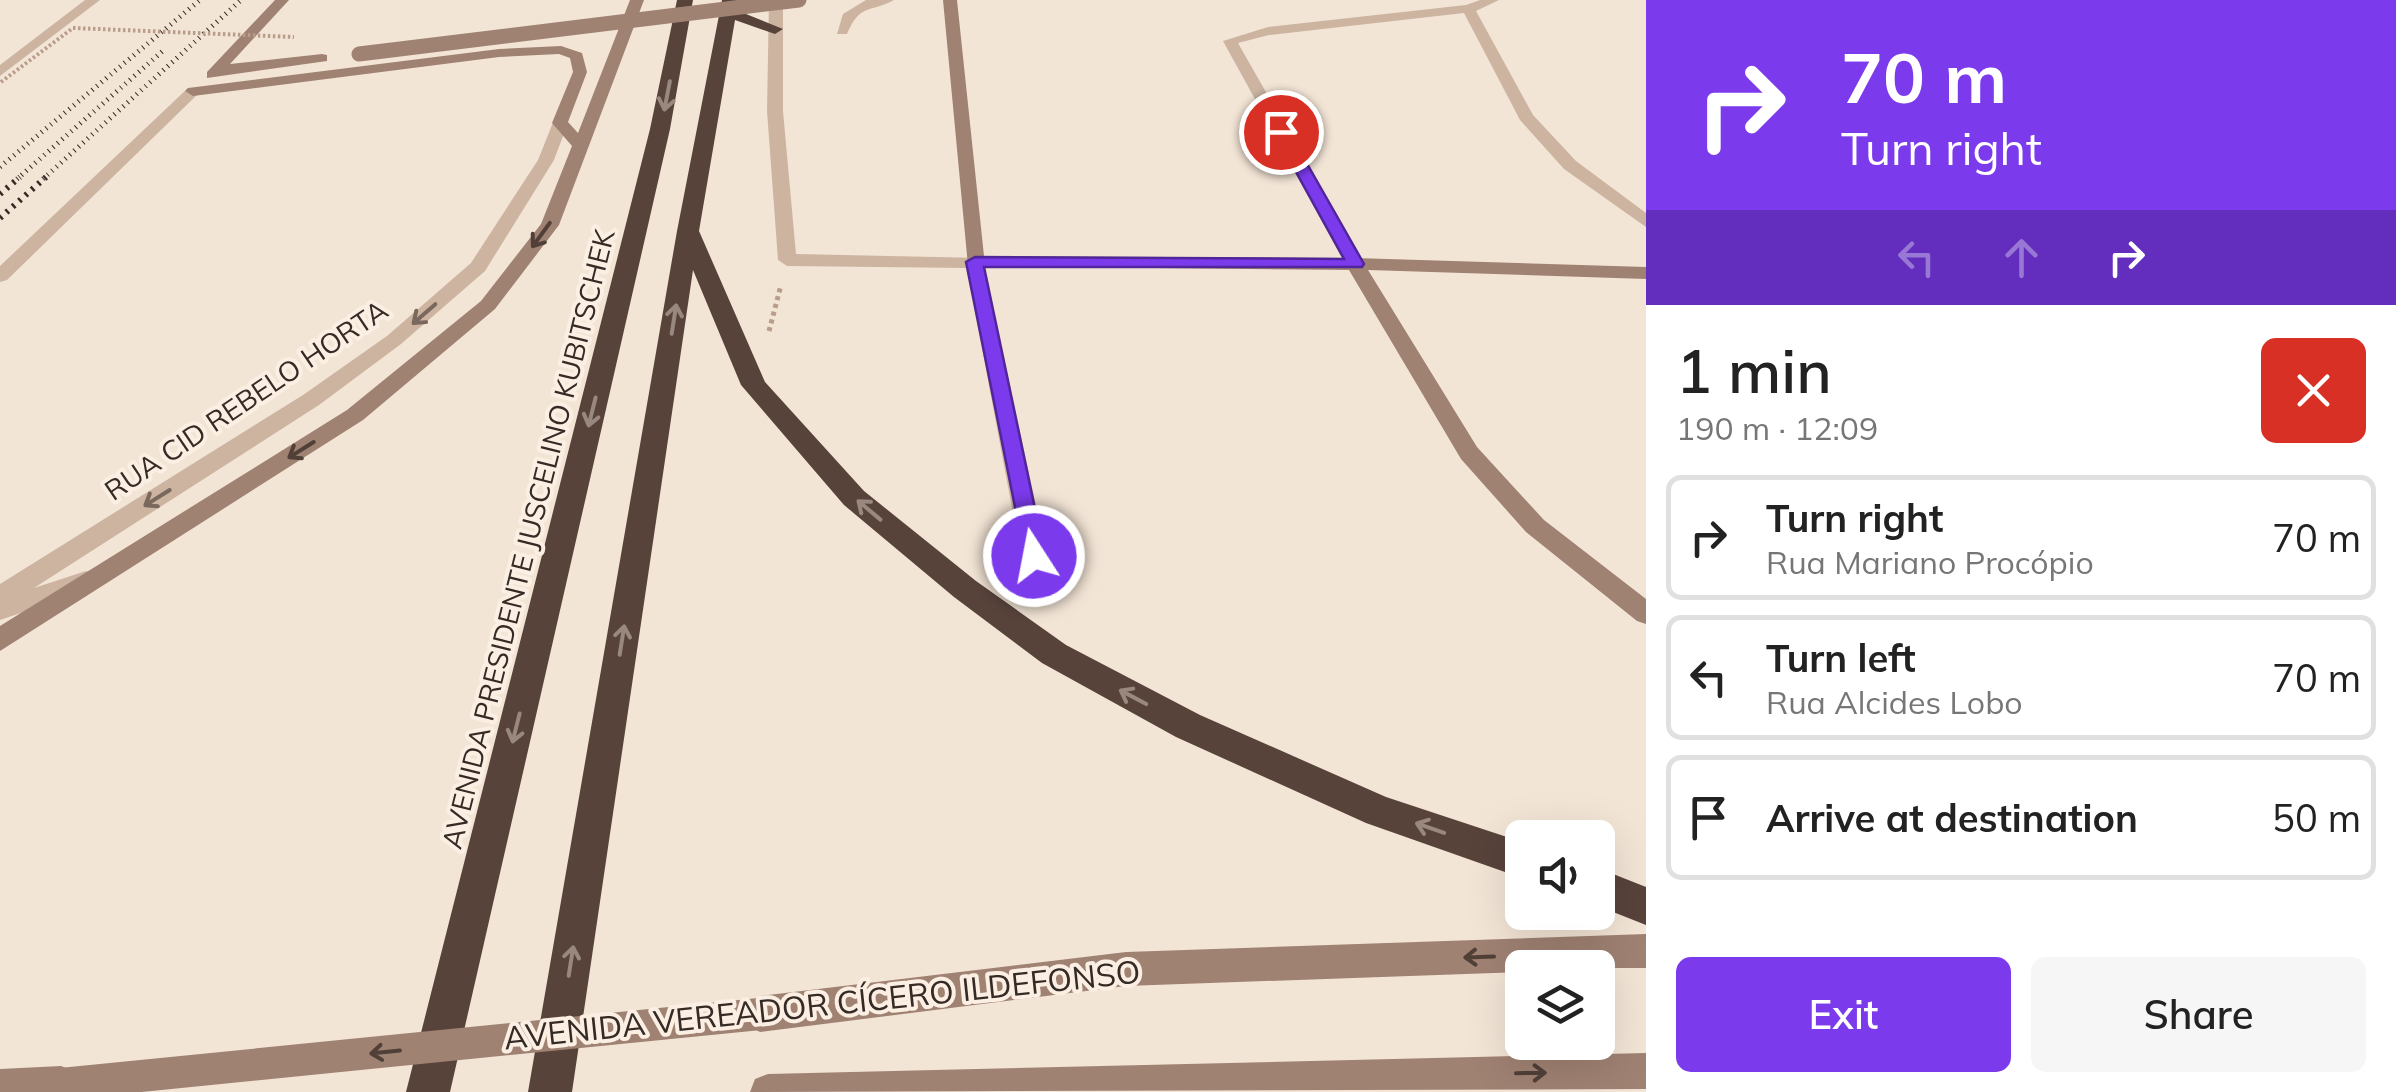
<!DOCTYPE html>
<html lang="en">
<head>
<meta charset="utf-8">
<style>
	:root { --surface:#fff; --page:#f6f6f6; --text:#222; --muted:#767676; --line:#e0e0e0; --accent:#7c3aed }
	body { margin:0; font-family:Mulish,sans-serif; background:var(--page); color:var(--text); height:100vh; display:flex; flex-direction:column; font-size:38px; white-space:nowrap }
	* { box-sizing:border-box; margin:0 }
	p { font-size:32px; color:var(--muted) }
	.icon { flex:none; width:55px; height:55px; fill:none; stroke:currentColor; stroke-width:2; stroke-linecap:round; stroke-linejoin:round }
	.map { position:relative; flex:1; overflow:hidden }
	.details { display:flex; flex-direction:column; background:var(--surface); width:750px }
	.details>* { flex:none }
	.guide { background:#7c3aed; color:#fff; overflow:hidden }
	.fabs { position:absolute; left:1505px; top:820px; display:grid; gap:20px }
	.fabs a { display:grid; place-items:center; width:110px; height:110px; border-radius:15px; background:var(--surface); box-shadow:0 10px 40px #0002; font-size:50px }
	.pin { position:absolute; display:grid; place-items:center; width:85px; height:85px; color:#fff; margin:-42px; border:5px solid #fff; border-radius:50%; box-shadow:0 2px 10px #0007 }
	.me { position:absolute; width:110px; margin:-55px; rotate:349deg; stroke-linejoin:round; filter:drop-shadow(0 0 8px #0008) }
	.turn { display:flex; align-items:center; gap:35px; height:210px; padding:0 30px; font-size:45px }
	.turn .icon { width:130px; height:130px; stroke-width:2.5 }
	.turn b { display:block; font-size:70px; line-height:85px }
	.lanes { display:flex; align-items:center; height:95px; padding:0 30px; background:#0003; justify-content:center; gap:50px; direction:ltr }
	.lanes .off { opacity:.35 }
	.round { display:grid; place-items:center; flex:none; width:105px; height:105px; border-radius:15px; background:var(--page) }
	.headline { display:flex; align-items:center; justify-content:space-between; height:170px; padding:0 30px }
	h1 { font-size:60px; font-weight:600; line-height:75px }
	.action { display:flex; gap:20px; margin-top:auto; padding:20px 30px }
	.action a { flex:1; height:115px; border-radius:15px; background:var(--accent); color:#fff; font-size:40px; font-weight:600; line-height:115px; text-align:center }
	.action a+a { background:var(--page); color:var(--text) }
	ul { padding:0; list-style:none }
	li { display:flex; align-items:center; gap:30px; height:125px; margin:0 20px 15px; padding:0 10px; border:5px solid var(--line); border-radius:15px }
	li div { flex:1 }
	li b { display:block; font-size:38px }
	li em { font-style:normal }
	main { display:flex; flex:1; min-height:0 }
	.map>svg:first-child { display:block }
</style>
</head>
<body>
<main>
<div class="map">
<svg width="1646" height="1092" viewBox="0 0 1646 1092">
	<rect width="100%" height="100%" fill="#f3e5d6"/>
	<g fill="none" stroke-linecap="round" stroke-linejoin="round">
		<path stroke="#b89d8b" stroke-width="5" stroke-dasharray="4 4" stroke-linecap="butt" d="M769,331l12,-46"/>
		<path fill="#ccb4a1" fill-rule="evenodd" d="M85,0h15l-100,76v-11z
			M769,0h14v111l13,143 186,4 65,298 -4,7h-18l-4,-7 -54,-288 -180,-2 -9,-6 -11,-149z
			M866,0h28c-24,13 -34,3 -47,34h-10l6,-20z
			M1480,0h19l-23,11 57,104 43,46 70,52v14l-82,-58 -44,-49 -56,-107 -195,22 -31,8 126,221 -2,4h-14l-125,-227 45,-14 198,-22z
			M188,88l13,3 -194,189 -7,2v-16z
			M554,120l14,3 -14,37 -69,111 -84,73 -82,61 -285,183 52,-17 9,3 4,7 -4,7 -95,32v-36l303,-189 84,-59 84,-73 67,-103z"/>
		<path fill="#a08273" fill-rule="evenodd" d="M275,0h14l-59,64 92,-10 5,1v6l-120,17v-6z
			M630,0h14l-85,225 -64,84 -132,111 -363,231v-25l347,-216 134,-109 60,-77 31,-78 -20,-23 21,-51 -3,-14 -11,-4 -60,3 -306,39 -8,-5 3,-3 311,-39 62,-3 21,7 5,19 -19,50 10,11z
			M943,0h14l27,256 371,2 291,9v12l-278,-9 109,177 67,73 102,79v25l-9,-3 -111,-89 -65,-73 -112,-189 -381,-4z
			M1646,934v34h-124v4l-396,14 -366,46 -12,-6 -6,-12 6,-12 12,-6 366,-44z
			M1646,1053v36l-896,3 5,-13 13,-5z
			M61,1066l13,5 5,13 -3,8h-76v-23z"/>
		<path fill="#58433b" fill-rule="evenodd" d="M677,0h16l-23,129 -220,963h-44l244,-963z
			M722,0h16l-2,10 47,19 -8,5 -40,-14 -36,211 66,151 99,109 112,90 90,64 134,70 186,82 136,45v36l-156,-55 -190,-86 -134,-74 -88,-66 -110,-92 -103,-120 -48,-115 -121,822h-44l149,-861z
			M1598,868l48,19v38l-48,-19z"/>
		<path stroke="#362a25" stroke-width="5" stroke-dasharray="1 5" stroke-linecap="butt" d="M0,167l200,-167
			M17,179l148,-130
			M43,179l198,-179"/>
		<path stroke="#362a25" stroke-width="6" stroke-dasharray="2.5 6" stroke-linecap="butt" d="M0,194l20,-17
			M0,218l46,-41"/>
		<path stroke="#b89d8b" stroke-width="4" stroke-dasharray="2.5 2.5" stroke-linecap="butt" d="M1,82l72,-54 221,9"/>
		<path stroke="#a08273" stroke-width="15" d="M359,54l440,-54"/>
		<path stroke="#a08273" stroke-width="32" d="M61,1084l699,-70"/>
	</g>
	<defs><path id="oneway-shaft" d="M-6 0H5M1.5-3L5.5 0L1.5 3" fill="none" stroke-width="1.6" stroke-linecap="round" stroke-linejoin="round" transform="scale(2.5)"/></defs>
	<g stroke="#99887e">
		<use href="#oneway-shaft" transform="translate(667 96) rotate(101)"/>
		<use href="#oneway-shaft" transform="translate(674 319) rotate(-81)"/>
		<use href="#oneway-shaft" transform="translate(592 412) rotate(104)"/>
		<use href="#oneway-shaft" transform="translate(869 510) rotate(-140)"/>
		<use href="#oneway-shaft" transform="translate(622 640) rotate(-81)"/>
		<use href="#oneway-shaft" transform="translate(1133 697) rotate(-152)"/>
		<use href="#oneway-shaft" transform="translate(516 728) rotate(104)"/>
		<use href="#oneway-shaft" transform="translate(1430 828) rotate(-161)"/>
		<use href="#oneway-shaft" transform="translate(571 961) rotate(-81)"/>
	</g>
	<g stroke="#504038">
		<use href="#oneway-shaft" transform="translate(541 235) rotate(126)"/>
		<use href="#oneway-shaft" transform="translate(301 450) rotate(148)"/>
		<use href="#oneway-shaft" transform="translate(1479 957) rotate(178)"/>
		<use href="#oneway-shaft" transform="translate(385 1052) rotate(174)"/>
		<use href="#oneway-shaft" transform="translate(1531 1073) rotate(-1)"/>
	</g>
	<g stroke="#7a685d">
		<use href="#oneway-shaft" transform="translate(424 314) rotate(139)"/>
		<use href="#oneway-shaft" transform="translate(157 498) rotate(148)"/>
	</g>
	<path fill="#7c3aed" stroke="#51269a" stroke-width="2.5" d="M1276,129l13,3 75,132 -2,3h-378l61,289 -3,6h-16l-60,-300 9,-5 369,2 -70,-127z"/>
	<g text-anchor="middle" stroke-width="8" stroke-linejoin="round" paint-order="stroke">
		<g font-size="28" fill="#362a25" stroke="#fbefe3">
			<text transform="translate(246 400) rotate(-34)" y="10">RUA CID REBELO HORTA</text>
			<text transform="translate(528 539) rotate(-76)" y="10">AVENIDA PRESIDENTE JUSCELINO KUBITSCHEK</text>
		</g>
		<g font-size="32" fill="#362a25" stroke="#fbefe3">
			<text transform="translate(822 1005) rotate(-6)" y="11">AVENIDA VEREADOR CÍCERO ILDEFONSO</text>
		</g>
	</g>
</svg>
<div class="fabs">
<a><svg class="icon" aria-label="sound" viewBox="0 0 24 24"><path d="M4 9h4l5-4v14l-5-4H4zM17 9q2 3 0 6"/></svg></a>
<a><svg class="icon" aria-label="layers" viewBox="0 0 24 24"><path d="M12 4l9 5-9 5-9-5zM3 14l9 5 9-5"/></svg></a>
</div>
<div class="pin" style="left:1281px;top:132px;background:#d93025"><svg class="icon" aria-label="arrive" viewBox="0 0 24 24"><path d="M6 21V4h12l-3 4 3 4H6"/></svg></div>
<svg class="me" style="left:1034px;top:556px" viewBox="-20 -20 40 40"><circle r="17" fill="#7c3aed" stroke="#fff" stroke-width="3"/><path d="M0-11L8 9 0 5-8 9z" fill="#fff"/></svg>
</div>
<section class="details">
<div class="guide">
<div class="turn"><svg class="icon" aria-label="right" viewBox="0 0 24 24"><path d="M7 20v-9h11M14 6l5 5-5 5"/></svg><div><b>70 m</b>Turn right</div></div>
<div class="lanes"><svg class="icon off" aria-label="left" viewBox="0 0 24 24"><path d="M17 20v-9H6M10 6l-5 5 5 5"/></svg><svg class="icon off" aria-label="ahead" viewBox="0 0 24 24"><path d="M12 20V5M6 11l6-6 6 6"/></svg><svg class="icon" aria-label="right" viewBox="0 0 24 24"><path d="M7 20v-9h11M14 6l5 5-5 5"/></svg></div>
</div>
<div class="headline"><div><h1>1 min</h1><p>190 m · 12:09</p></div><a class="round" style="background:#d93025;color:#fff"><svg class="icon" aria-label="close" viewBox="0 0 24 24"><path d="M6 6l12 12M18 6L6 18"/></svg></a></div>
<ul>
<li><svg class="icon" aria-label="right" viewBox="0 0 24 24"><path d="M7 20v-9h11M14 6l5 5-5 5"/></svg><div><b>Turn right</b><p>Rua Mariano Procópio</p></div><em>70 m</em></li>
<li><svg class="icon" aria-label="left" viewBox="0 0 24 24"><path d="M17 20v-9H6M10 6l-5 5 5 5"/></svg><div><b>Turn left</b><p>Rua Alcides Lobo</p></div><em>70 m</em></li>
<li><svg class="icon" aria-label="arrive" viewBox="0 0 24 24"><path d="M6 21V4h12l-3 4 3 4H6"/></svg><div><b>Arrive at destination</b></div><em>50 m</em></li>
</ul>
<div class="action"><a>Exit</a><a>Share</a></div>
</section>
</main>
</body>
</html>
